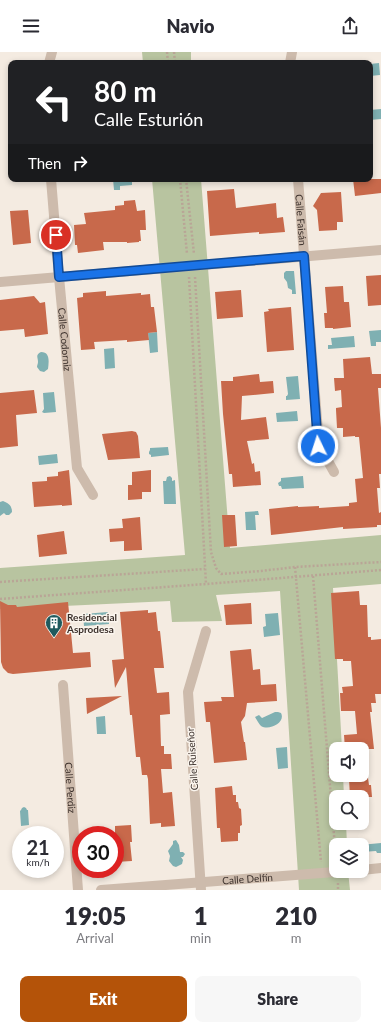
<!DOCTYPE html>
<html lang="en">
<head>
<meta charset="utf-8">
<style>
	:root { --surface:#fff; --page:#f7f7f7; --text:#2b2b33; --muted:#7c7c81; --accent:#b45309 }
	body { margin:0; font-family:Lato,sans-serif; background:var(--page); color:var(--text); height:100vh; display:flex; flex-direction:column; font-size:15px; white-space:nowrap }
	* { box-sizing:border-box; margin:0 }
	p { font-size:13px; color:var(--muted) }
	.icon { flex:none; width:22px; height:22px; fill:none; stroke:currentColor; stroke-width:2; stroke-linecap:round; stroke-linejoin:round }
	.map { position:relative; height:838px; overflow:hidden }
	.details { display:flex; flex-direction:column; background:var(--surface); flex:1 }
	.details>* { flex:none }
	.guide { position:absolute; left:8px; top:8px; width:365px; height:122px; border-radius:8px; box-shadow:0 2px 6px #0003; background:#202124; color:#fff; overflow:hidden }
	.fabs { position:absolute; left:329px; top:690px; display:grid; gap:8px }
	.fabs a { display:grid; place-items:center; width:40px; height:40px; border-radius:8px; background:var(--surface); box-shadow:0 2px 6px #0003; font-size:20px }
	.speed { position:absolute; left:12px; top:774px; display:flex; gap:8px; font-size:20px; font-weight:700; text-align:center }
	.speed>* { display:grid; place-content:center; width:52px; height:52px; border-radius:50%; background:var(--surface); box-shadow:0 2px 6px #0003; line-height:1 }
	.speed small { font-size:10px; font-weight:400 }
	.speed .limit { border:6px solid #d22; background:#fff; color:#111 }
	.pin { position:absolute; display:grid; place-items:center; width:34px; height:34px; color:#fff; margin:-17px; border:2px solid #fff; border-radius:50%; box-shadow:0 1px 4px #0007 }
	.me { position:absolute; width:44px; margin:-22px; rotate:356deg; stroke-linejoin:round; filter:drop-shadow(0 0 3px #0008) }
	.turn { display:flex; align-items:center; gap:14px; height:84px; padding:0 20px; font-size:18px }
	.turn .icon { width:52px; height:52px; stroke-width:2.5 }
	.turn b { display:block; font-size:28px; line-height:34px }
	.then { display:flex; align-items:center; height:38px; padding:0 20px; background:#0003; gap:8px; font-size:15px }
	.eta { display:flex; justify-content:space-evenly; align-items:center; height:68px; text-align:center }
	.eta b { font-size:24px; font-weight:800; line-height:28px }
	.action { display:flex; gap:8px; margin-top:auto; padding:8px 20px }
	.action a { flex:1; height:46px; border-radius:8px; background:var(--accent); color:#fff; font-size:16px; font-weight:800; line-height:46px; text-align:center }
	.action a+a { background:var(--page); color:var(--text) }
	header { display:flex; justify-content:space-between; align-items:center; height:52px; padding:0 20px; background:var(--surface); font-size:18px; font-weight:800 }
	.map>svg:first-child { display:block }
</style>
</head>
<body>
<header><svg class="icon" aria-label="menu" viewBox="0 0 24 24"><path d="M4 6h16M4 12h16M4 18h16"/></svg>Navio<svg class="icon" aria-label="share" viewBox="0 0 24 24"><path d="M12 15V3M7 8l5-5 5 5M5 13v7h14v-7"/></svg></header>
<div class="map">
<svg width="381" height="838" viewBox="0 0 381 838">
	<rect width="100%" height="100%" fill="#f4ebe1"/>
	<path fill="#b8c4a0" d="M142,0h49v11h-48z
		M152,127h49l29,369 151,-13v49l-48,4 9,161h-6v26h7l1,22h-8v26h10l1,22h-11v26h12l2,19h-51l-19,-299 -64,4 6,26 -50,1 -2,-21 -170,8v-41l185,-13z"/>
	<path fill="#7fb0b2" d="M379,11l1,12 -10,1v-12z
		M381,57v10l-11,1v-10z
		M113,127h19v6l-12,1v4h-6z
		M286,219h8l2,23h-4v-4l-4,-2 -1,-6 -3,-4v-5z
		M381,278v12h-5v4h-5l-2,-15z
		M157,280l1,20 -8,1 -2,-20z
		M354,284l1,11 -27,2v-4h4l-1,-7z
		M114,296l1,20 -10,1 -1,-20z
		M41,300c9,0 8,9 7,17l-4,3 -4,-1 -3,-4c0,-2 1,-3 1,-5 0,-5 -3,-7 3,-10z
		M298,324l2,23 -14,1v-4h1l1,-2 -2,-17z
		M54,340l2,20 -12,1 -2,-1 2,-3 -1,-16z
		M297,359l1,10 -21,1 -1,-9z
		M168,395l1,8 -18,2v-2l-2,-1v-2l1,-2v-2z
		M57,402l1,9 -19,2 -1,-9z
		M170,424l2,2v3l3,-1 1,24h-12l-1,-23h3l1,-4z
		M303,424l1,12 -22,1 -1,-3h-2l-1,-3 3,-2v-3z
		M3,449c5,2 9,4 9,11l-3,3h-3l-2,-2 -4,3v-14z
		M258,459l1,4h-4l1,15h-10l-1,-18z
		M108,560v3l3,1 1,2 -1,3 -2,1v2l-25,2 -1,-12z
		M278,561l2,22 -16,2 -1,-10 3,-1 -1,-12z
		M275,660h3l3,1c5,10 -12,18 -20,13 -2,-2 -4,-6 -6,-9l4,-2 3,3z
		M105,664l1,18h-9l-1,-17z
		M287,695l1,21 -10,1 -2,-21z
		M24,755l2,1 1,2h1l1,15 -8,1 -1,-15 1,-1 1,-2z
		M176,788l3,5 1,7h3l2,2 -2,3h-2l2,3 -1,4 -6,3 -3,-1 -4,-5 1,-5 -2,-5 5,-7v-3z
		M381,791v10h-4l-1,-2 -14,1v-7h-2z"/>
	<path fill="#c8694b" d="M353,127h28v14l-26,3z
		M234,137l2,19 40,-5 1,15 6,-1 2,15 -26,2v-2l-49,4 -3,-45z
		M341,140l2,30h-6v8l-18,1 -2,-21 -4,-4 8,-13z
		M135,148l2,11 8,-1 1,20h-6l1,11h-2v1l-12,1v-1h-24l1,8 -26,3 -1,-8h-2l-1,-20 12,-1 -2,-11 31,-3v-4l9,-1v-4z
		M28,158l3,33 -18,2 -3,-34z
		M381,223v30l-13,1 -2,-30z
		M343,234l1,16h5l2,25 -18,2v-1h-8l-1,-15h3l-2,-26z
		M241,238l2,27 -26,2 -2,-27z
		M106,239v5l35,-3v2l9,-1 1,13h3l3,25 -9,1 1,7 -22,2v-2l-33,2 1,7 -14,1 -4,-52 6,-1v-4z
		M34,244l6,7 5,-1 3,32 -23,3 -1,-8 -24,2v-31z
		M291,255l3,43 -27,2 -3,-40 5,-1 -1,-2z
		M370,305l2,17h9v14h-3l3,40v46h-2l1,14h-3l2,25 2,-1v13h-4v2l-34,2v-2l-72,8 -2,-26 29,-3v1l21,-1v2l30,-2v-3l8,-1 -2,-23 8,-1 -4,-41h-4v-1l-12,1v-9h-6l-1,-18v-2l6,-1 -1,-17 -6,1 -1,-13h10l-1,-19z
		M259,322l1,8 13,-1 1,12 -32,3 -1,24 25,-3 3,22 -22,2 5,23 2,-1 1,9 5,-1 1,14 -28,2 -1,-13h-3l-6,-60 -2,-33h12v-4z
		M34,338l3,23 -21,2 2,31 -18,2v-55z
		M132,379l4,1 2,4 2,22 -32,2 -6,-26z
		M69,418l3,35 -10,1v-3v2l-28,2 -2,-25 15,-1v-4l11,-1v-4z
		M151,418v22h-9v7l-14,1v-15h4v-13z
		M222,463h13l2,31 -13,1z
		M140,465l2,33 -18,1v-10l-14,1 -1,-13 14,-1 -1,-9z
		M64,479l3,23 -28,3 -2,-22z
		M359,539l1,14h7l1,32h3v3l10,-1v55h-6l1,9h-5l1,9h-2l4,37h-29l-1,-14 13,-1 -2,-23h-14l-1,-18h3l-1,-6 11,-1 -2,-25h-8v-2h-8l-4,-66z
		M0,549l8,4h8l1,2 51,-5 5,51 17,-1 1,15 -78,7 -5,-1 -5,-5 -2,-6z
		M251,551l1,21 -26,1 -2,-20z
		M148,558v3l8,-1 2,19h2l4,37h-10l3,25 12,-1 1,22 -10,1 1,31h3v8h7l1,15h-11l2,24 9,-1 3,34 -14,1v-4l-11,1 -2,-45 -1,-4h-5l-2,-18h-4l-4,-42h-2l-4,-48 -11,21 -3,-28 12,-1 -4,-47z
		M251,597l2,21 7,-1 1,16 15,-1 1,17 -30,2 -2,13 -4,6 3,20h1l2,18 -33,3 -4,-41h-4l-2,-20 18,-1 -1,-4h13l-4,-46z
		M122,644l-35,18 -1,-16z
		M368,726l1,7h2l1,12h-22l-1,-18z
		M232,734l1,9h3v7h2l1,6 2,1 1,16 -2,1v7h-2v8l-17,1 -1,-14h-3l-2,-40z
		M131,773l1,17h-2l2,19 -17,1v-36z"/>
	<g fill="none" stroke-linecap="round" stroke-linejoin="round">
		<path stroke="#b9a596" stroke-width="2.5" stroke-dasharray="2 2" stroke-linecap="butt" d="M167,0l1,11
			M174,0l1,11
			M180,127l7,75
			M186,127l8,75
			M189,225l17,307
			M195,225l16,275 5,16 5,6 40,-3 34,-4 86,-5
			M295,515l26,295
			M313,524l23,284
			M0,530l205,-13
			M0,547l206,-15 175,-14
			M338,831v7"/>
		<g stroke="#cdbbac" stroke-width="10">
			<path d="M49,11l3,-11"/>
			<path d="M290,11l2,-11"/>
			<path id="s1" d="M51,127l8,98 18,191 16,27"/>
			<path id="s2" d="M298,127l21,266 15,27"/>
			<path d="M0,230l381,-32"/>
			<path id="s3" d="M63,633l15,205"/>
			<path d="M362,818l19,-2"/>
			<path id="s4" d="M101,838l246,-19"/>
			<path d="M201,838l-13,-198 18,-61"/>
		</g>
	</g>
	<g fill="none" stroke-linecap="round" stroke-linejoin="round">
		<defs>
			<path id="route" d="M56,183l3,42 245,-21 14,190"/>
		</defs>
		<use href="#route" stroke="#114b97" stroke-width="10"/>
		<use href="#route" stroke="#1a73e8" stroke-width="7"/>
	</g>
	<defs>
		<symbol id="building-pin" viewBox="-11 -11 22 30"><path d="M0 17L-7.5 6A9.5 9.5 0 1 1 7.5 6Z" fill="#1f5a5e" stroke="#fbf5ee"/><path d="M-4-6H4V6H1V3H-1V6H-4ZM-2.5-4.3h1.7v1.8h-1.7ZM.8-4.3h1.7v1.8H.8ZM-2.5-1h1.7V.8h-1.7ZM.8-1h1.7V.8H.8Z" fill="#fff"/></symbol>
	</defs>
	<g fill-rule="evenodd">
		<use href="#building-pin" x="44" y="561" width="20" height="27"/>
	</g>
	<g text-anchor="middle" stroke-width="3" stroke-linejoin="round" paint-order="stroke">
		<g font-size="10" fill="#3b302b" stroke="#fbf5ee">
			<text dy="4" stroke="none"><textPath href="#s2" startOffset="41">Calle Faisán</textPath></text>
			<text dy="4" stroke="none"><textPath href="#s1" startOffset="161">Calle Codorniz</textPath></text>
			<text transform="translate(192 707) rotate(-94)" y="4">Calle Ruiseñor</text>
			<text dy="4" stroke="none"><textPath href="#s3" startOffset="103">Calle Perdiz</textPath></text>
			<text dy="4" stroke="none"><textPath href="#s4" startOffset="147">Calle Delfín</textPath></text>
		</g>
		<g font-size="10" font-weight="bold" fill="#3b302b" stroke="#fbf5ee" text-anchor="start">
			<text x="67" y="569">Residencial<tspan x="67" dy="12">Asprodesa</tspan></text>
		</g>
	</g>
</svg>
<div class="fabs">
<a><svg class="icon" aria-label="sound" viewBox="0 0 24 24"><path d="M4 9h4l5-4v14l-5-4H4zM17 9q2 3 0 6"/></svg></a>
<a><svg class="icon" aria-label="search" viewBox="0 0 24 24"><circle cx="10" cy="10" r="6"/><path d="M15 15l6 6"/></svg></a>
<a><svg class="icon" aria-label="layers" viewBox="0 0 24 24"><path d="M12 4l9 5-9 5-9-5zM3 14l9 5 9-5"/></svg></a>
</div>
<div class="speed"><div>21<small>km/h</small></div><div class="limit">30</div></div>
<div class="pin" style="left:56px;top:183px;background:#d93025"><svg class="icon" aria-label="arrive" viewBox="0 0 24 24"><path d="M6 21V4h12l-3 4 3 4H6"/></svg></div>
<svg class="me" style="left:318px;top:394px" viewBox="-20 -20 40 40"><circle r="17" fill="#1a73e8" stroke="#fff" stroke-width="3"/><path d="M0-11L8 9 0 5-8 9z" fill="#fff"/></svg>
<div class="guide">
<div class="turn"><svg class="icon" aria-label="left" viewBox="0 0 24 24"><path d="M17 20v-9H6M10 6l-5 5 5 5"/></svg><div><b>80 m</b>Calle Esturión</div></div>
<div class="then">Then<svg class="icon" aria-label="right" viewBox="0 0 24 24"><path d="M7 20v-9h11M14 6l5 5-5 5"/></svg></div>
</div>
</div>
<section class="details">
<div class="eta">
<div><b>19:05</b><p>Arrival</p></div>
<div><b>1</b><p>min</p></div>
<div><b>210</b><p>m</p></div>
</div>
<div class="action"><a>Exit</a><a>Share</a></div>
</section>
</body>
</html>
